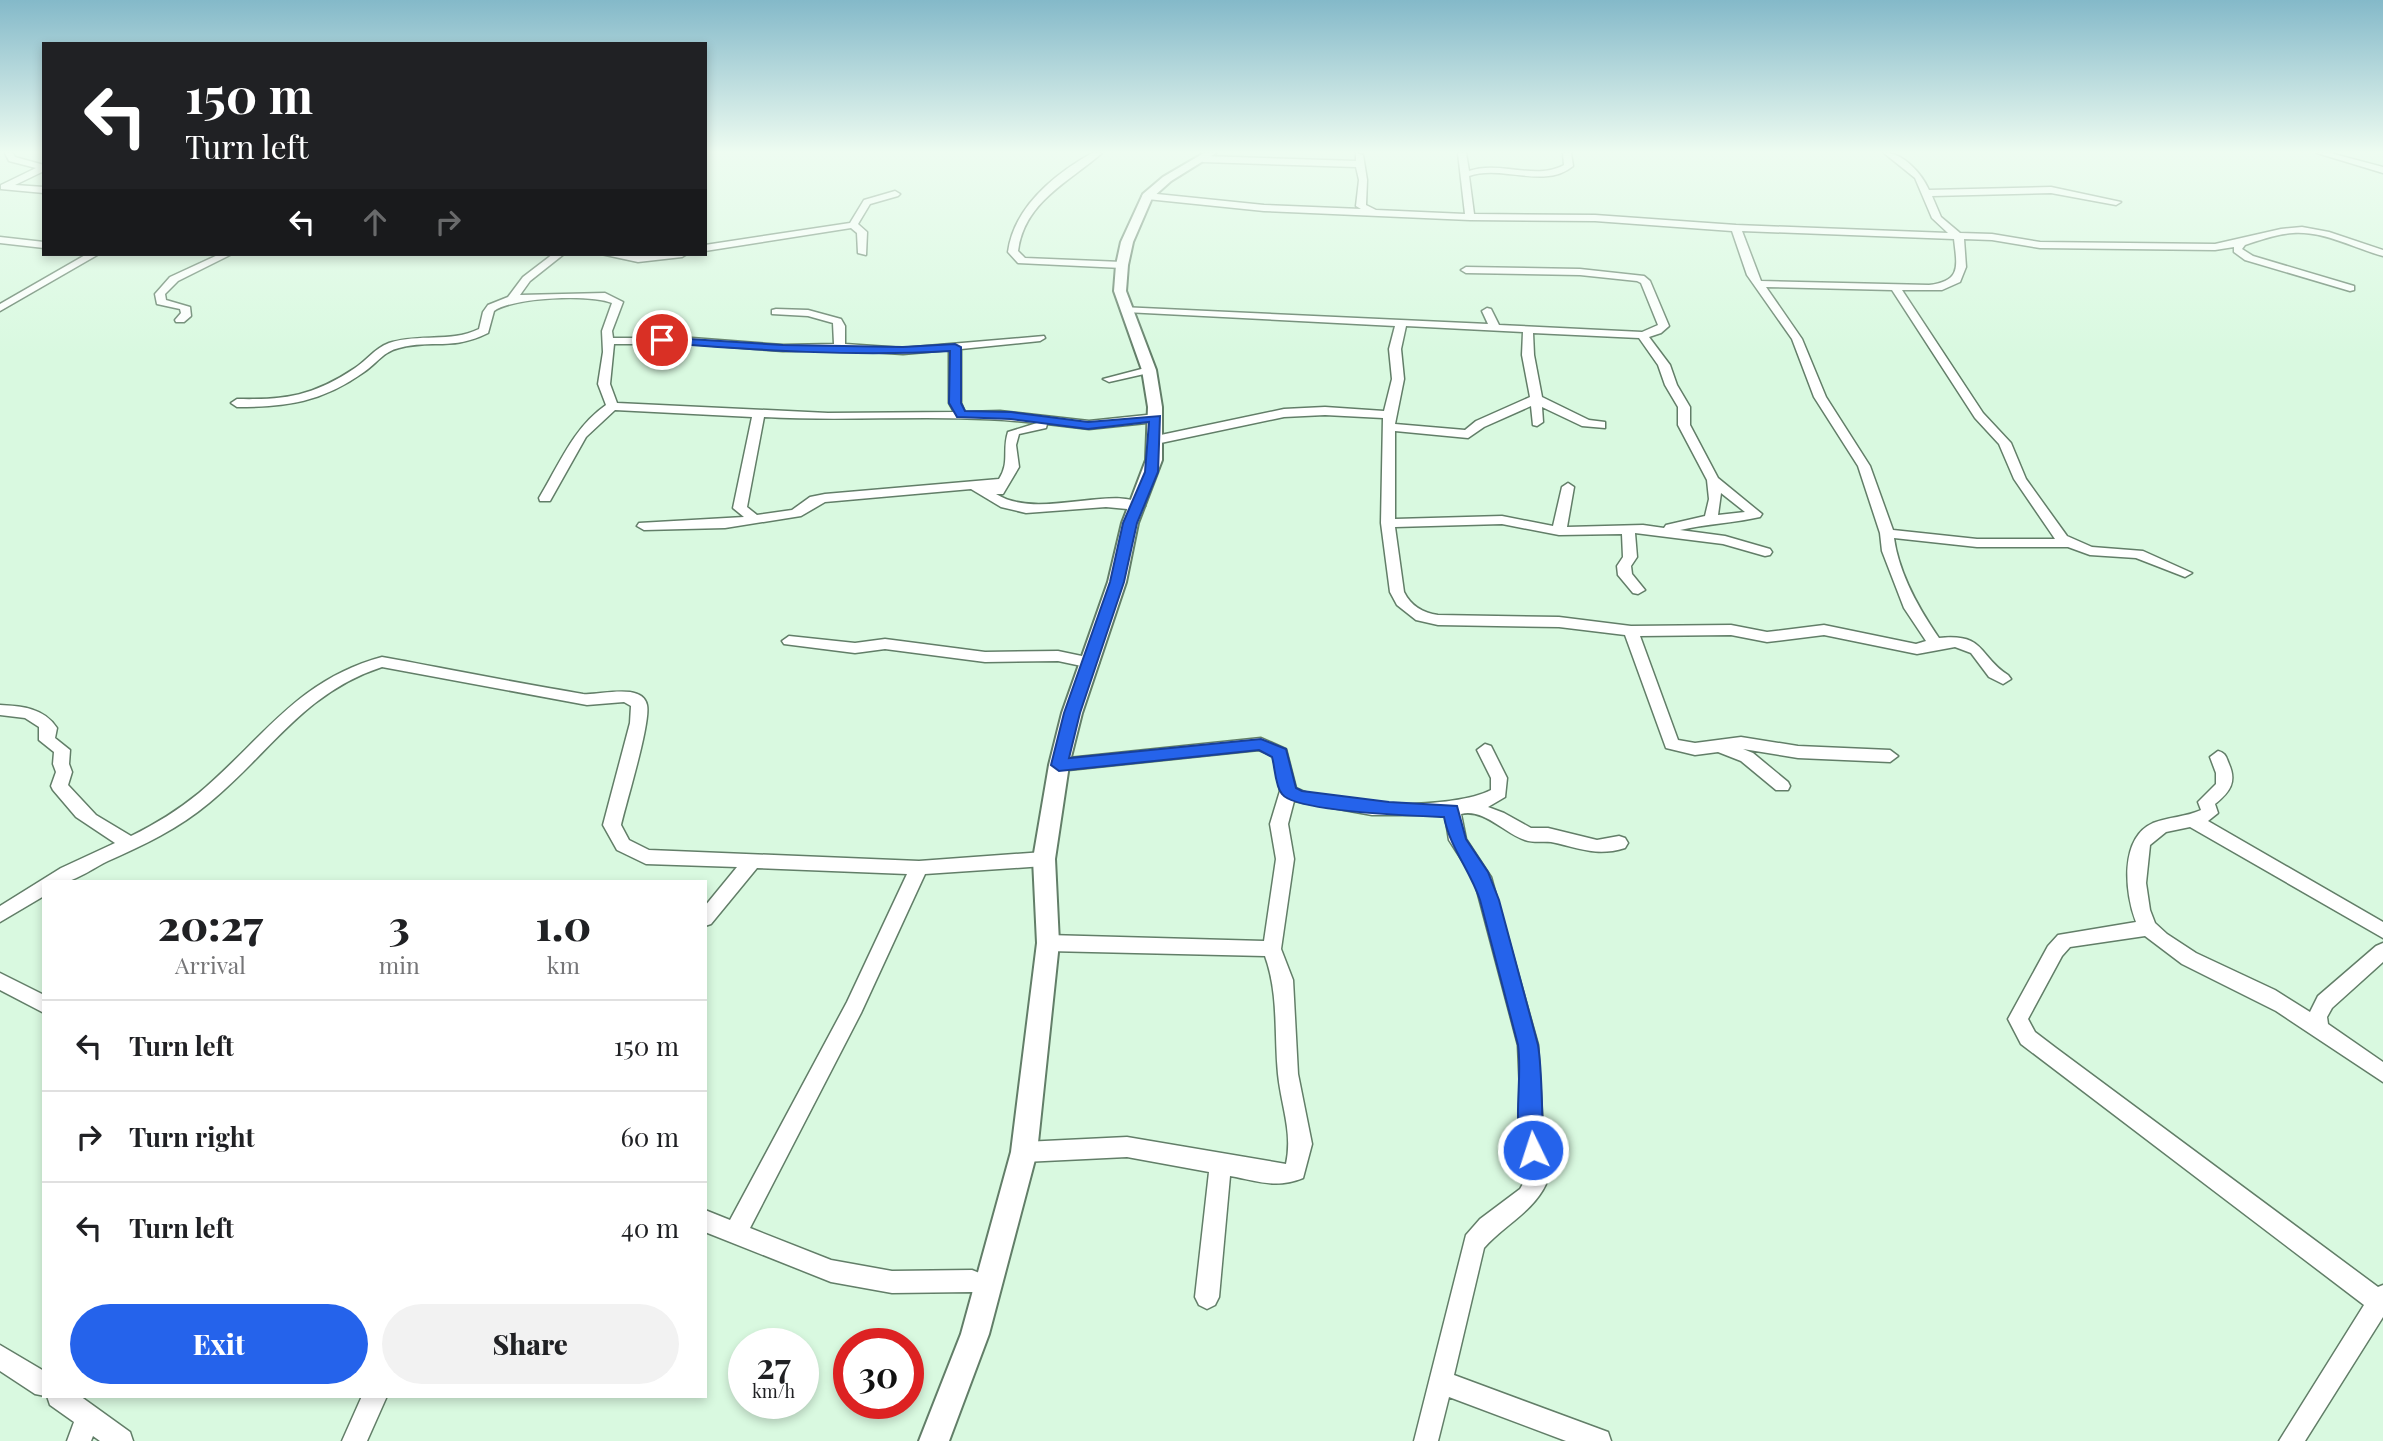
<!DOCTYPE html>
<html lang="en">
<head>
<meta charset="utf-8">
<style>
	:root { --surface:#fff; --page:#f2f2f2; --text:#202124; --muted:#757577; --line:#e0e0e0; --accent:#2563eb }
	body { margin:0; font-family:"Playfair Display",serif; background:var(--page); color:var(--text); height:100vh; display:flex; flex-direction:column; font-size:26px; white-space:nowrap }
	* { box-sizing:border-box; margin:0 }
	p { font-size:23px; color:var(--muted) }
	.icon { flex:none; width:38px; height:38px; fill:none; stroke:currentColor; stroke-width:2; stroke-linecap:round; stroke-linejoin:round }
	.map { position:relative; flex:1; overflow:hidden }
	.details { position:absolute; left:42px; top:880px; width:665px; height:518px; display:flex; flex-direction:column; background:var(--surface); border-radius:0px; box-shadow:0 4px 10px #0003 }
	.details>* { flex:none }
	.guide { position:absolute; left:42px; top:42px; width:665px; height:214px; border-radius:0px; box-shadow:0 4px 10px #0003; background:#202124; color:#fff; overflow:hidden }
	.speed { position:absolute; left:728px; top:1328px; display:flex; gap:14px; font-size:35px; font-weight:700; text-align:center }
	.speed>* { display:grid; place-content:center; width:91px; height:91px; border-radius:50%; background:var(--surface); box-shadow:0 4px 10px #0003; line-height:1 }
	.speed small { font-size:18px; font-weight:400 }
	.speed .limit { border:10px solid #d22; background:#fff; color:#111 }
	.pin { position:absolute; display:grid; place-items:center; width:60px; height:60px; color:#fff; margin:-30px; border:4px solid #fff; border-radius:50%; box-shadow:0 2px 7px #0007 }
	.me { position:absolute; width:77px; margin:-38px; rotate:356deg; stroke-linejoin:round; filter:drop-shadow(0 0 5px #0008) }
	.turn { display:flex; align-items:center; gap:24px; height:147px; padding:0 28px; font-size:32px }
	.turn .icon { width:91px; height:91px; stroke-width:2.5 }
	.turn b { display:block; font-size:49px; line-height:60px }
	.lanes { display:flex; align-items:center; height:66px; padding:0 28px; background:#0003; justify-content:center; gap:35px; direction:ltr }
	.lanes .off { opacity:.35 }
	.eta { display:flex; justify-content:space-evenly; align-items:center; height:119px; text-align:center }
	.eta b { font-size:42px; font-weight:800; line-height:49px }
	.button { display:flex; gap:14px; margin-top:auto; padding:14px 28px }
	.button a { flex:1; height:80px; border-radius:42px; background:var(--accent); color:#fff; font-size:28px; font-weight:800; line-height:80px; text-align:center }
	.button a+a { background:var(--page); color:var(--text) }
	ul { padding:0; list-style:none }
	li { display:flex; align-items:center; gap:21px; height:91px; padding:0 28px; border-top:2px solid var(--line) }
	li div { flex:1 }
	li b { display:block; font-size:26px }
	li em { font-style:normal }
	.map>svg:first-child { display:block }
</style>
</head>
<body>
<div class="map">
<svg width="2383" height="1441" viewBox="0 0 2383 1441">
	<rect width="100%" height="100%" fill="#d9f9e0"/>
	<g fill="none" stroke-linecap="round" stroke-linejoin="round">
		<defs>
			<path id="minor" d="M5,153h8l2,4 29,8v6l-29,14 29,2v6l-43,-4v-4l35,-17 -27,-7z
				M1092,153h10c-33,29 -78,49 -84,98l7,7 97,4 5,3 -5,3 -104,-5 -10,-11c6,-45 47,-78 84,-99z
				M1356,153l7,2 4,25 -1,25 10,5 89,4 -7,-61h8l3,18c31,-11 66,10 95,-6l-1,-12h8l2,13c-29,24 -71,-2 -104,10l5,38 121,1 141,10 212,8 -16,-15 -17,-40 -31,-25c19,-1 38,21 45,37l122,-3 70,15 -5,3 -65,-12 -119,3 9,21 19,16 32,1 48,8 175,2 66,-15 21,-2 27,5 54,18v6c-30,-8 -58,-25 -90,-23 -17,1 -33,7 -48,12l-3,4 11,7 101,30v4l-4,1 -105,-31 -11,-8v-5l-19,3 -175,-2 -48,-8 -28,-1 2,28 -6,15 -18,8h-40l81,123 28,30 15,36 41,57 25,11 51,4 49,22 -7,4 -49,-19 -46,-3 -22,-8h-91l-83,-9c5,36 25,71 45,100 47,-5 39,18 69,37l3,4 -8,5 -14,-7 -18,-24 -16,-6 -38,7 -93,-19 -57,7 -36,-7 -91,1 38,104 17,3 46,-6 57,9 92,4 8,6 -8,6 -92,-4 -55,-9 10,4 35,29 2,4 -2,4h-12l-35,-29 -23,-9 -23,3 -29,-7 -41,-113 -66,-8 -121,-2 -22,-5 -19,-15 -7,-13 -9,-69 2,-105 -58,-3 -41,2 -128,27 -6,-4 6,-4 128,-27 41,-2 59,4 8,-32 -3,-30 6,-23 -270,-14 -4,-1v-4l367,17 -6,-13 5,-3 4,1 8,16 143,7 16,-7 -17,-42 -4,-2 -57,-6 -114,-2 -5,-3 5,-3 114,2 64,7 6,5 19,45 -8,7 -12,4 21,28 7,20 13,22v18l28,53 44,36 -2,3c-27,6 -53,7 -80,13l45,6 45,13 2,3 -2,3 -5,1 -42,-12 -88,-11 2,24 -6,9 1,8 13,16 -7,4 -5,-1 -15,-18 -1,-9 6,-9 -1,-23 -63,1 -57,-11 -107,3 9,65c7,14 19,21 34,23l121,2 72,9 100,-1 36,7 57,-7 92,19 10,-3 -22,-33 -22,-57 -2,-18 -22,-67 -44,-69 -22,-58 -45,-64 -15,-44 -137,-10 -125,-1 -206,-9 -117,-12 -5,-3 5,-3 117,12 97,4 -5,-3 3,-26 -3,-13 -153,-5 -4,-3 4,-3 153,5zM1742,231l212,8c3,27 8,42 -25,46l-168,-4zM1766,287l126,3 83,128 24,26 15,35 41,60h-78l-84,-9 -23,-64 -44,-69 -24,-58zM1406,326l117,6 -1,23 8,42 -54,24 -11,9 -70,-6 9,-45 -3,-30zM1533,333l106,5 19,27 7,20 13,22v18l29,55 2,19 -4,17 -39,9 -2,3 -21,-3 -76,2 7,-40 -6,-4 -6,4 -9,39 -51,-10 -107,3v-88l73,7 16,-11 47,-21 2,19 4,1 6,-4 -1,-15 40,19 23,2v-6l-16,-2 -47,-23 -8,-42zM1721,493l24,19 -27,3z
				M2317,153h13l53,14v6z
				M895,191l5,3 -2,2 -28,8 -12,20 9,8 -1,23 -8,-2 -1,-20 -6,-5 -146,23v-6l145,-22 14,-23z
				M0,237l44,5v6l-44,-5z
				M87,254h12l-99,57v-7z
				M220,254h12l-54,27 -13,13 1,6 24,7 1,9 -7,6h-8l-1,-2 6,-7 -1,-4 -23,-5 -2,-10 15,-17z
				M553,254h11l-34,27 -10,14 85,-2 18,9 -11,29 1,7h79l91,7 51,-1 -1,-21 -25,-7 -36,-2v-4l4,-1 32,1 33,9 4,7v18l58,4 141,-12 1,2 -5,3 -79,8v54l4,9 35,-1 89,10 67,-7 6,4 -6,4 -67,7 -42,-5 -1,4 -27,6 -3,11 3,22 -16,27h-7c43,27 120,-11 149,12l-7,4 -32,-3 -80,6 -25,-6 -30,-18 -146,13 -24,14 -76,12 -81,2 -7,-4 2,-3 105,-6 -11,-9 19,-91 -137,-7 -29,27 -36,64h-10l-1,-3c20,-33 34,-70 67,-93l-8,-21 5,-32 -1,-21 10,-28c-20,-9 -99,-6 -118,8l-6,22c-36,18 -56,6 -89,15 -15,3 -23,16 -35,24 -42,30 -77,35 -127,35l-6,-4 6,-4c49,1 76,-3 118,-31 12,-8 20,-20 34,-25 30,-10 61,0 90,-14l4,-17 5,-7 20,-8 15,-20zM614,344h78l91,7 56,-1 64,4 46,-4v53l5,9 -126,1 -211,-10 -7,-19zM764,417c91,5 183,-4 273,6l-29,9c-6,19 2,30 -9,47l-174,15 -15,3 -18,13 -35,5 -10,-8z
				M601,254l37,2 49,-2 -5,3 -44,5z
				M1149,367l4,1v4l-44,10 -6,-3z
				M789,636l66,7 30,-4 100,13 73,-1 38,8 3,4 -8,5 -33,-7 -73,1 -100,-13 -30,4 -71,-9 -2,-3z
				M382,657c67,12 134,26 201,37 15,2 59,-12 64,11 4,17 -21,98 -26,120l8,15 20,10 270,11 125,-9 6,2 3,5 -3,5 -6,2 -119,8 -64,139 -111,215 81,32 61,11 80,-1 25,10 3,8 -3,8 -8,3 -17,-7 -80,1 -61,-11 -126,-50v-22l25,10 117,-218 60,-128 -150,-6 -46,56 -6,2v-20l32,-39 -91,-3 -29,-14 -14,-25 27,-102 1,-17 -7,-4 -37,3 -205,-38c-78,25 -113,87 -173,136 -31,26 -65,42 -101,58 -13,6 -29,18 -43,21 -7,1 -15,0 -21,0v14l-44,26v-16l61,-38 54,-25 -39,-26 -23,-27 -2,-4 5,-14 -3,-8 1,-12 -15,-12v-13l-14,-9 -25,-3v-10c22,1 44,3 57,23l-2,10 15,12 -1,14 3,8 -4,13 28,30 35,21c25,-12 47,-26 68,-43 64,-54 98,-113 183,-136z
				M1261,738l25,11 10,39c37,20 157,22 195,2v-12l-14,-28 8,-6 6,2 16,32 -2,19 -17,10 16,6 27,15h17l49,12 22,-4 6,2 3,5 -3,5c-29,9 -45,0 -74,-6 -8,-1 -18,1 -26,-2 -20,-6 -41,-32 -64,-26l5,25 25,38 47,168 8,139c-13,28 -42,41 -62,64l-30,127 154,57 3,9h-45l-117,-44 -11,44h-24l52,-206 14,-16 40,-30 4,-7 -6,-137 -44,-166 -25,-39 -4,-25h-73l-78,-14 -6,23 6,35 -13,90 12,31 5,94 14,70 -9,34c-27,11 -45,3 -73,-2l-11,121 -4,8 -8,4 -8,-4 -4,-8 14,-125 -82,-15 -103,5 -7,-3 -4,-7 4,-7 7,-3 103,-5 159,27c7,-32 -5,-59 -8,-90 -4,-40 1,-79 -13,-118l-217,-5 -7,-3 -2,-5 2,-5 7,-3 216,6 12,-82 -6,-35 10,-33 -7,-35 -14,-6 -200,21 -6,-2 -2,-4 2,-4 6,-2z
				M2218,751c8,2 8,6 11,13 8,18 1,28 -14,40l3,9 -10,8 175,101v16l-193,-111 -24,5 -16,13 -4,38 4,27 5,13 12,11 29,19 79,37 35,22 8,-16 58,-50 7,-3v19l-51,46 -5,9 1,7 55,38v20l-107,-71 -94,-47 -37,-28 -75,11 -8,9 -34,63 7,13 21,16 322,239 5,-2v32l-78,124h-26l85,-136 -343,-261 -13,-25 40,-73 10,-11 78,-13c-11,-28 -17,-84 17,-99 15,-6 33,-6 48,-13l-3,-8 18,-18v-11l-6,-16z
				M0,973l44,22v18l-44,-23z
				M0,1345l44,26 1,25 -10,-2 -35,-23z
				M47,1396h33l50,36 3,9h-33l-7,-5 -2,5h-24l7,-19 -24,-17z
				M362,1396h25l-20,45h-25z"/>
			<path id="tertiary" d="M1204,153h12l-45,28 -19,17 -19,44 -5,23 -2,26 30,79 6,37v53l-24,63 -12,59 -44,131 -13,52 -14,94 4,84 -22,209 -48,182 -40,107h-30l42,-107 50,-182 26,-209 -4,-84 16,-94 13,-52 46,-131 14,-59 24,-63 2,-53 -6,-37 -28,-79 2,-26 5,-23 22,-48 20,-17z"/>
		</defs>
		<use href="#minor" stroke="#627e68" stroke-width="3"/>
		<use href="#tertiary" stroke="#627e68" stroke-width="4"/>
		<use href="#minor" fill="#fff" fill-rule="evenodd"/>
		<use href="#tertiary" fill="#fff" fill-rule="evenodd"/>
	</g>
	<linearGradient id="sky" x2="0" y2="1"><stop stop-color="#84b9c9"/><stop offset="0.43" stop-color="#eefcf1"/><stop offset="1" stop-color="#eefcf1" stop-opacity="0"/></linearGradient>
	<rect width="2383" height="354" fill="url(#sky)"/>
	<path fill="#2563eb" stroke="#184099" stroke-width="2" d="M658,337l125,8 120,2 52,-3 6,3v56l4,8 46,1 77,10 72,-6 -2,56 -21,51 -13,59 -44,131 -11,45 192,-19 25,10 10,39 6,3 87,11 68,4 9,33 22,33 11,28 39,145c3,17 7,102 2,113l-7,2 -8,-2c-14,-33 -2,-77 -7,-113l-38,-145c-10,-30 -30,-52 -36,-83 -26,-1 -149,-5 -162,-23 -7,-8 -7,-27 -10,-37l-13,-7 -200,21 -8,-6 13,-52 46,-131 13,-59 22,-51 4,-50 -61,7 -77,-10 -54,-2 -8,-14 1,-52c-96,6 -192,-1 -288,-8l-4,-1z"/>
</svg>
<div class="speed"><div>27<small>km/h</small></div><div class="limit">30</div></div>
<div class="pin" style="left:662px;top:340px;background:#d93025"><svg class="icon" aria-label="arrive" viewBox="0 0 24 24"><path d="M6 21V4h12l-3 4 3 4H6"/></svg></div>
<svg class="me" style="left:1533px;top:1150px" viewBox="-20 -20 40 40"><circle r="17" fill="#2563eb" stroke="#fff" stroke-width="3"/><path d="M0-11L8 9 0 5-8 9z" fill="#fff"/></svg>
<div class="guide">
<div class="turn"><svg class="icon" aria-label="left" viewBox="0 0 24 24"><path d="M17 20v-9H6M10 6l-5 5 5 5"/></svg><div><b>150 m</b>Turn left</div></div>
<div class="lanes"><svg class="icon" aria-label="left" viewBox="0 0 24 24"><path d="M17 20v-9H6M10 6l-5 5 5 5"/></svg><svg class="icon off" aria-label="ahead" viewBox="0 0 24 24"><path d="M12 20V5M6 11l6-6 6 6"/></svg><svg class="icon off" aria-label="right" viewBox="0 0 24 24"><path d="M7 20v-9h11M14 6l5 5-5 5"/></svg></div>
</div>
<section class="details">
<div class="eta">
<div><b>20:27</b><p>Arrival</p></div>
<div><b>3</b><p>min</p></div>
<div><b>1.0</b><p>km</p></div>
</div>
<ul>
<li><svg class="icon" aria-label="left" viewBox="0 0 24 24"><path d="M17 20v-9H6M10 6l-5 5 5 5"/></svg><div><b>Turn left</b></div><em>150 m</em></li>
<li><svg class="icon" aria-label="right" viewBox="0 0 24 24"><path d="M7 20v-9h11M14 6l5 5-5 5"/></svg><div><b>Turn right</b></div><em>60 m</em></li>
<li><svg class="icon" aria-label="left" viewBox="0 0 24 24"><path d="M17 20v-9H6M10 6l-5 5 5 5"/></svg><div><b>Turn left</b></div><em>40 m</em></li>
</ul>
<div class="button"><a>Exit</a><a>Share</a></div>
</section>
</div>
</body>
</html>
